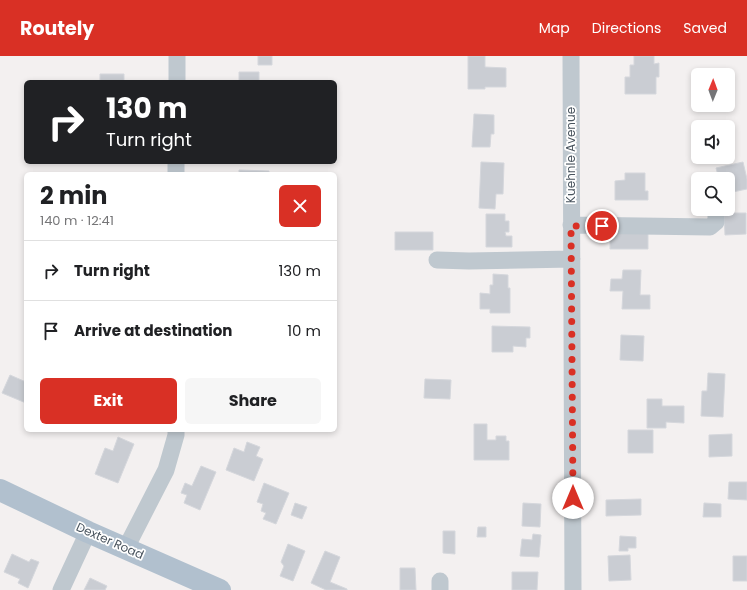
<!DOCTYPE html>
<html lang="en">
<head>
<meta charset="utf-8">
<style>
	:root { --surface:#fff; --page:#f6f6f6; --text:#202124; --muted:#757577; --line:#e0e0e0; --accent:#d93025 }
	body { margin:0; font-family:Poppins,sans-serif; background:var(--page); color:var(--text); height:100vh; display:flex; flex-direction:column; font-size:15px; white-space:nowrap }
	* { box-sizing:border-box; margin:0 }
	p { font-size:13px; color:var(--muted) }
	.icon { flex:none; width:22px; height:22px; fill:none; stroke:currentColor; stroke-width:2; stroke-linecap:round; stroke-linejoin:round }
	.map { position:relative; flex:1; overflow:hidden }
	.drawer { position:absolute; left:24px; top:116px; width:313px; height:260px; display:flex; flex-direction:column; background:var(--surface); border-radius:6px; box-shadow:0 2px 6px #0003 }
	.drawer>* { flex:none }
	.hud { position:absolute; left:24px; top:24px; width:313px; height:84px; border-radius:6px; box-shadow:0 2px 6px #0003; background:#202124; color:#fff; overflow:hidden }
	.needle { width:26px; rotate:1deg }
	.buttons { position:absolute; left:691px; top:12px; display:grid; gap:8px }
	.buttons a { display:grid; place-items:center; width:44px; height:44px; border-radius:6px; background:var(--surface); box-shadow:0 2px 6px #0003; font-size:20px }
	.pin { position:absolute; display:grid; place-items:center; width:34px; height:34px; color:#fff; margin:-17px; border:2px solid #fff; border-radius:50%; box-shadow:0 1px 4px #0007 }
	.me { position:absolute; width:44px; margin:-22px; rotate:0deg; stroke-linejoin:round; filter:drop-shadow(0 0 3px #0008) }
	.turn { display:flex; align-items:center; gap:14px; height:84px; padding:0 16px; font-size:18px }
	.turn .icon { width:52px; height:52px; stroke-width:2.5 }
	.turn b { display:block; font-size:28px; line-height:34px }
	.round { display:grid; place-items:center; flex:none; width:42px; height:42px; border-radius:6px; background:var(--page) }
	.summary { display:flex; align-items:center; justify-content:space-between; height:68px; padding:0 16px }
	h1 { font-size:24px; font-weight:700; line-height:30px }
	.action { display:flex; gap:8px; margin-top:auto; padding:8px 16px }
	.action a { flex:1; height:46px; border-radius:6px; background:var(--accent); color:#fff; font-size:16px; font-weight:700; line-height:46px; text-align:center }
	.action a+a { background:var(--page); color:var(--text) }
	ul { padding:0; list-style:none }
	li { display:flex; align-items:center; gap:12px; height:60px; padding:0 16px; border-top:1px solid var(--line) }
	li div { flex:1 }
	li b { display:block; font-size:15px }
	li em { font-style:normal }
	header { display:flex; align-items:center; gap:24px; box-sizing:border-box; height:56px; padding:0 20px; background:var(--accent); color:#fff }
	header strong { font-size:19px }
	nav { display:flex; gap:22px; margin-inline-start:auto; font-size:14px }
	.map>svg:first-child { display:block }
</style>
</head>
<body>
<header>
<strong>Routely</strong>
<nav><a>Map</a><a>Directions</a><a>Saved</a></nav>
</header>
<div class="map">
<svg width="747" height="534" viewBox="0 0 747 534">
	<rect width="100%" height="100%" fill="#f3f0f0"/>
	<path fill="#cacdd3" stroke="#d5d7dc" d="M258,0h14v9h-14z
		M468,0h17v11l21,1v19h-21v2h-17z
		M634,0h20v8l5,-1v14h-3v17h-31v-17h5v-12h4z
		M239,16h20v10h-20z
		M100,18h24v8h-24z
		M474,58l20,1v19h-3l-1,13h-18z
		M481,106l23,1 -1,31h-7l-1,15 -16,-1z
		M743,106l4,17v10l-19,4v-14h-9l-3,-11z
		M239,114l30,1v3h-30z
		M625,117h20v18h3v9h-33v-19l10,-1z
		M724,157h22v21l-21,1z
		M486,158h19v7h4v11h-4l1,4h6v11h-26z
		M610,171h38v22h-38z
		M395,176h38v18h-38z
		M623,214h18l-1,25h10v14h-28l1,-18h-13l1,-12h11z
		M493,218l15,1v13h2v25h-20v-4h-10v-16l10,1v-9h3z
		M492,270l38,1v11h-4v9l-13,-1v6h-21z
		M621,279l23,1 -1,25 -23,-1z
		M708,317l17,1 -2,43 -22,-1 1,-25h5z
		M10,319l16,7v21l-24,-10z
		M425,323l26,1 -1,19 -26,-1z
		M647,343h15v7h22v17l-18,-1v6h-19z
		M474,368h13v16h9v-4h10v5h3v19h-35z
		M628,374h25v23h-25z
		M732,378v22l-23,1v-22z
		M118,381l16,7 -16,39 -23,-9 10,-26 8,3z
		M247,386l13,5 -4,9 7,3 -9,22 -28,-11 8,-22 10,4z
		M201,410l15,6 -16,38 -16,-7 3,-8 -6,-2 4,-10 7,3z
		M729,426h18v18l-19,-1z
		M264,427l25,10 -13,31 -13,-5 3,-6 -5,-2 2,-7 -6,-2z
		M641,443v16l-35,1v-16z
		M295,447l12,4 -5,12 -11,-4z
		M523,447l18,1 -1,23 -18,-1z
		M704,447l17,1v13h-18z
		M478,471h8v10h-9z
		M443,475h12v23l-12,-1z
		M533,478l8,1 -2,22 -19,-1 2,-17 10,1z
		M620,480l16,1v11h-8v3h-9z
		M288,488l17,7 -12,30 -13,-5 4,-10 -3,-4z
		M325,495l15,6 -10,25 17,7v1h-21l-15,-7z
		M12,498l17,8 2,-3 8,3 -11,26 -10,-5 2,-4 -16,-7z
		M630,499l1,25 -22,1 -1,-25z
		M733,500h14v25h-14z
		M400,512h15l1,22h-16z
		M512,516h26l-1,18h-25z
		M90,522l17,8 -2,4h-21z"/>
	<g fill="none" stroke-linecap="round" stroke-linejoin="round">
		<path stroke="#bfc8cf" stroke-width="17" d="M571,0l2,534
			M177,26v-26
			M176,118v-12
			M571,169l139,2 6,-5v-13
			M437,204l32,1 103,-2
			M126,492l40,-78 10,-35v-5
			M61,534l27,-58
			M440,534v-9"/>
		<path stroke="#b1c0ce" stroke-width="22" d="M0,434l88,42 132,58"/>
	</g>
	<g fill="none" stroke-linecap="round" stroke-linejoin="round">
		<path stroke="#d93025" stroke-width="7" stroke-dasharray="0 12.6" d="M573,442l-2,-272h31"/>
	</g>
	<g text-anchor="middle" stroke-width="3.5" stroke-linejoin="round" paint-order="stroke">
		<g font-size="12" fill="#49545e" stroke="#fff">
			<text transform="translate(571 99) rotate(-90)" y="4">Kuehnle Avenue</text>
			<text transform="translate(110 485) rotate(24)" y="4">Dexter Road</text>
		</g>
	</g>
</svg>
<div class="buttons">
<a><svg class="needle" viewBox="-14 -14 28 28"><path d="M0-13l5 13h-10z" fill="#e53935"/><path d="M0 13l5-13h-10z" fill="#757577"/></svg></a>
<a><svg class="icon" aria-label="sound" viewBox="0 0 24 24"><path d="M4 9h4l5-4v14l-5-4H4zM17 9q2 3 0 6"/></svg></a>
<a><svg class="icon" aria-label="search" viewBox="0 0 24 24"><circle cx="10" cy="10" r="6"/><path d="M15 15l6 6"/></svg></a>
</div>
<div class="pin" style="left:602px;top:170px;background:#d93025"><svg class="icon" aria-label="arrive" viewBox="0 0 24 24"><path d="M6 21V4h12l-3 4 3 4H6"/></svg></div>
<svg class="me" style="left:573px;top:442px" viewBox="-20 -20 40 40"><circle r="19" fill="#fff"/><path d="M0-13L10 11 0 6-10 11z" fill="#d93025"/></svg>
<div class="hud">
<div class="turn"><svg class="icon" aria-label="right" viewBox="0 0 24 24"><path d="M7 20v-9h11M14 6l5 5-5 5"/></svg><div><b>130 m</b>Turn right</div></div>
</div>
<section class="drawer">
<div class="summary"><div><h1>2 min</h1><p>140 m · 12:41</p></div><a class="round" style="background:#d93025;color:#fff"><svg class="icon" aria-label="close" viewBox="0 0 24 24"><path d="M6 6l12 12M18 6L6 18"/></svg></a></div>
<ul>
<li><svg class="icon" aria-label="right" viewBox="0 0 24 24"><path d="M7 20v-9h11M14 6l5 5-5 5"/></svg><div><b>Turn right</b></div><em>130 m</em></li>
<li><svg class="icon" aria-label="arrive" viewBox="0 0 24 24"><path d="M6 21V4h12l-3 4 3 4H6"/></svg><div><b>Arrive at destination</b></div><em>10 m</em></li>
</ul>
<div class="action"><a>Exit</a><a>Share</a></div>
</section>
</div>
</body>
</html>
